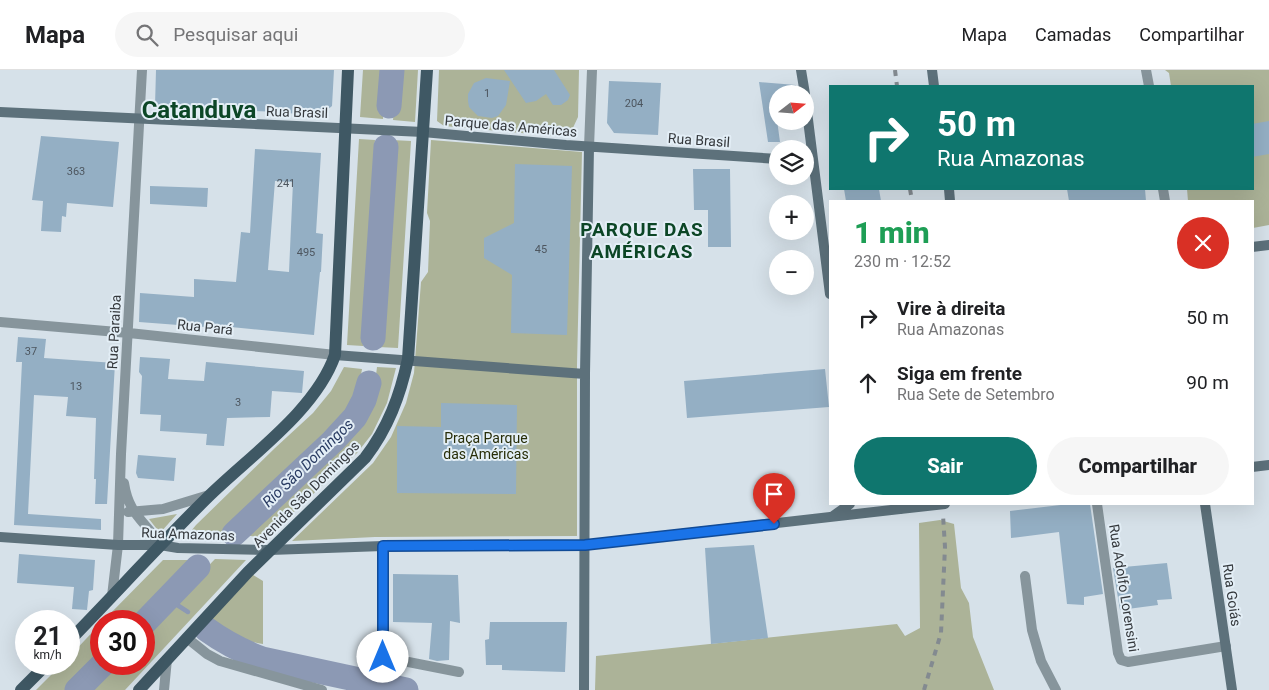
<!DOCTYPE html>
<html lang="pt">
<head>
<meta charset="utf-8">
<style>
	:root { --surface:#fff; --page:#f6f6f6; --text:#202124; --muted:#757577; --line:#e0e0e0; --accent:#0f766e }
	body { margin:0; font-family:Roboto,sans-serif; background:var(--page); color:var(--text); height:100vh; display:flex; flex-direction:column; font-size:19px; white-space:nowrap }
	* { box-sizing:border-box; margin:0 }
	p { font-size:16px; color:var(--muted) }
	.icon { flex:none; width:28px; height:28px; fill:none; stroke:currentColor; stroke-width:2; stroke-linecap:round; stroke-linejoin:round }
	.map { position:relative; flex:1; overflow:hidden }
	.drawer { position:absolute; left:829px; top:130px; width:425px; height:305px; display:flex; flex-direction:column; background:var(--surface); border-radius:0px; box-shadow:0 5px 20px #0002 }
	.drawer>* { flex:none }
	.top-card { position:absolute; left:829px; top:15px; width:425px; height:105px; border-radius:0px; box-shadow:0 5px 20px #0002; background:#0f766e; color:#fff; overflow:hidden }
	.needle { width:32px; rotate:73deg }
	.tools { position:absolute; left:769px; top:15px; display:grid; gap:10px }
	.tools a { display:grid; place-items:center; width:45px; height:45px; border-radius:50%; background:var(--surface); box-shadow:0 5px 20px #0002; font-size:25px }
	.speed { position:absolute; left:15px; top:540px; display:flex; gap:10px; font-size:25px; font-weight:700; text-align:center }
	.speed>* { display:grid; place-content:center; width:65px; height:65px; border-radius:50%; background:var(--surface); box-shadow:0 5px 20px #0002; line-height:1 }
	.speed small { font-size:12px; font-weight:400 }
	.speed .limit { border:8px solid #d22; background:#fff; color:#111 }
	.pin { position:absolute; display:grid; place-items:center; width:42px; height:42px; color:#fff; margin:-51px -21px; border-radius:50% 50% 50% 0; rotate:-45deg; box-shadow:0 0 5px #0007 }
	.pin .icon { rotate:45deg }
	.me { position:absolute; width:55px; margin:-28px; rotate:0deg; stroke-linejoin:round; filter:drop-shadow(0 0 4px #0008) }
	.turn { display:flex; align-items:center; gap:18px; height:105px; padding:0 25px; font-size:22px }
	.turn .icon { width:65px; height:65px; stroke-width:2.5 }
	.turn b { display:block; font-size:35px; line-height:42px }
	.round { display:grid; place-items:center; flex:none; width:52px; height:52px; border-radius:26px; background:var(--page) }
	.summary { display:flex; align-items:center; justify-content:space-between; height:85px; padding:0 25px }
	h1 { font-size:30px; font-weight:800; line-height:38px; color:#1e9e55 }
	.primary-button { display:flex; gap:10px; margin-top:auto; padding:10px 25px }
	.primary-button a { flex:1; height:58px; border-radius:30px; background:var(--accent); color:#fff; font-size:20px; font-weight:800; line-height:58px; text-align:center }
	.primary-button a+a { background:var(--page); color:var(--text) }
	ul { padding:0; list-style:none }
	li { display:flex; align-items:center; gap:15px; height:65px; padding:0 25px }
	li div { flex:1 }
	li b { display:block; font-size:19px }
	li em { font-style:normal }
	header { display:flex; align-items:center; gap:30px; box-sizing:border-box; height:70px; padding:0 25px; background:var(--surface); border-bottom:1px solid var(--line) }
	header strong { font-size:24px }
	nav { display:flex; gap:28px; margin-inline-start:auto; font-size:18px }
	.search { width:350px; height:45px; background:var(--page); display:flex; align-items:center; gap:12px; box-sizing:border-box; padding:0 18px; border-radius:28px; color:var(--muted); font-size:19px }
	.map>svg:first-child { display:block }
</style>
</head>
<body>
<header>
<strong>Mapa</strong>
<div class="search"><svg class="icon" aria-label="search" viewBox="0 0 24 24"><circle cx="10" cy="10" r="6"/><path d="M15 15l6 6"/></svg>Pesquisar aqui</div>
<nav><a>Mapa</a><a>Camadas</a><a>Compartilhar</a></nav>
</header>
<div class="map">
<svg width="1269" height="620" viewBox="0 0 1269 620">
	<rect width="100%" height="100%" fill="#d6e1e9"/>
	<path fill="#acb398" d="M363,0h23l-3,49 -23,-2z
		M397,0h21l-3,52 -22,-2z
		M439,0h140l-1,47 -7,15 -17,4 -110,-10 -7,-5z
		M1165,0h104v155l-16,3 -1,-27h-64l-1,-12h65v-103h-81l-2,-13z
		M359,69l16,1 -12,206 -16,-1z
		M392,70l19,1 -13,207 -20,-1z
		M431,70l151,12 -5,213v171l-202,1 -83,4 81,-78 18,-26 15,-34 8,-30 7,-91 7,-10 2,-51 -3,-8z
		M344,297l18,2 -3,18 -9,21 -20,22 -109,103 -14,5 -21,-1 10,-12 79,-77 38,-35 18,-22z
		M377,297l19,1 -9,35 -15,31 -15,19 -91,85 -22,-3 117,-112 12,-24z
		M177,444l-17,19 -11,-14z
		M940,450l14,4 7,64 8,15 4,34 21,53h-399l1,-34 301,-32 8,12 15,-8 -1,-105z
		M215,489l31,1 -121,130h-37l25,-26h31v-31z
		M163,490h33l-61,61h-32z
		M250,503l13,8v63c-20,-3 -41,-11 -53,-27z
		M101,553v33l-33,34h-32l26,-26h7v-7z"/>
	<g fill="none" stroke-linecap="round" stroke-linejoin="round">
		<path stroke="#8c99b4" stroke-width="4.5" d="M168,529l20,13"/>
		<path stroke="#8c99b4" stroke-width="25" d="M389,36l3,-36
			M373,268l13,-191
			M234,464l99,-93 22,-24 9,-17 5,-17
			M144,553l54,-56
			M206,559c18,13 35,22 56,30l144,31
			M77,620l26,-26"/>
	</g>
	<path fill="#94afc4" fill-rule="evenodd" d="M156,0h178l-2,36 -5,4 -20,-1v5l-26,-1v-1l-97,-4v-2h-29z
		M504,0h50l16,25 -2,5 -7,5h-8l-7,-11 -10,7 -10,2z
		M486,8l24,3 -4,24 -8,11 -6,2 -14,-2 -9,-9 -1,-6v-7l6,-11z
		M609,11l52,2 -3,52 -44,-2 -7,-10z
		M759,12l37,3 2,9h-20v4h-4l6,44h-12z
		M1269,51v33l-17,3v-33z
		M41,66l78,6 -6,65 -46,-4 -1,14 -4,-1 -1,16 -20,-1 2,-30 -11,-1z
		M255,79l66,4 -5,80 7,1 -2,38h-1l-6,63 -83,-8v2l-92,-7 1,-29 54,4v-18l42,3 5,-50 9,1zM275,111l18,1 -4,90 -21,-2z
		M515,94l57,2 -5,169 -56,-2 1,-58 -28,-17v-20l30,-15z
		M693,99h37l1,78h-23v-37h-14z
		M150,116l58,2 -1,19 -57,-3z
		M844,119h35l2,12h-35z
		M1067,119h78l1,12h-77z
		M18,267l28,2 -2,19 71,5 -8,141h-12l1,-25h-2l2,-61 -30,-2 2,-19 -34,-2 -6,119 73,5v11l-87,-5 8,-163h-6z
		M140,287l30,2 -2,20 36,2 2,-19 98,9 -2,22 -30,-2 -2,26 -43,1 -3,28 -18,-1 1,-11 -47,-3 1,-16 -21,-1 2,-38 -3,-4z
		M825,299l4,38 -142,11 -3,-37z
		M441,333l76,2 -1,89 -119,-1v-67l44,1z
		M138,385l38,3 -2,23 -36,-3 -2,-5z
		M1069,434h21l13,90 -19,3v8l-17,-1 -8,-72 -48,6 -1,-27z
		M754,475l14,93 -57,6 -6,-96z
		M19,484l76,6 -2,30 -4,1 -2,19 -15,-1 2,-22 -57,-4z
		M1167,493l5,36 -15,1 1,5 -38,5 -7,-42z
		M393,504l65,1 2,48 -10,-2 -1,39 -12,1 -8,-2 3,-36 -39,-1z
		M490,552h77l-2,50 -63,-2v-5h-16l-1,-25 4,-1z"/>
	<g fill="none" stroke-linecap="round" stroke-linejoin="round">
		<path stroke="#87959c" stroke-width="10" d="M1146,0l3,16
			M589,77l3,-77
			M1163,119l2,12
			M0,252l129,11 206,22
			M124,413c5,33 21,37 36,62
			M1097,434l21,149 3,7 7,2 98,-16
			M128,442l35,-3 46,-14
			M383,476v111l76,15
			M1025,506l7,54 9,31 15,29
			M112,526l6,-51 3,-91 21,-384
			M187,568l20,16 13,7 102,29
			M164,620l3,-31"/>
		<path stroke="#5d717b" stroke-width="10" d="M801,0l4,24
			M932,0l2,16
			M805,26l25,198
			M0,42l423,20 143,13 212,14
			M949,119l1,12
			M1252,177l17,-2
			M335,285l250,19
			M1252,397l17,-2
			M1205,434l27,186
			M833,446l17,-12
			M0,467l118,8h42l18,3 92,2 113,-4 202,-1 315,-36
			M584,620l1,-316 4,-227"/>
		<path stroke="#3f5864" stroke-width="12" d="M69,571c47,-48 92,-98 140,-145 42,-41 107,-86 126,-141l13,-285
			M21,620l26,-26
			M139,620l109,-118 117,-114c23,-30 35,-62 43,-99l19,-289"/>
		<path stroke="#838a90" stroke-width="4" stroke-dasharray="6 6" stroke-linecap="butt" d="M895,0l2,16
			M910,119l2,12
			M924,620l17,-57 4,-86 -2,-32"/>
		<path stroke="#5d717b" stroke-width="10" d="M900,439l45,-5"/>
	</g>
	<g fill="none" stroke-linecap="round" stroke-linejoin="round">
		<defs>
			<path id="route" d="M383,587v-111l202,-1 189,-21"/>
		</defs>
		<use href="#route" stroke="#114b97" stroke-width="12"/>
		<use href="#route" stroke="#1a73e8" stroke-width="9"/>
	</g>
	<g text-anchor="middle" stroke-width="4" stroke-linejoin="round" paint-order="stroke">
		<g font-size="11" fill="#4d565f">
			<text x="487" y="27">1</text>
			<text x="634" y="37">204</text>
			<text x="76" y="105">363</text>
			<text x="286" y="117">241</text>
			<text x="541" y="183">45</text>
			<text x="306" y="186">495</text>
			<text x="31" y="285">37</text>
			<text x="76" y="320">13</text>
			<text x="238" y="336">3</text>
		</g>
		<g font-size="14" fill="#35393d" stroke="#e3eef6">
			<text transform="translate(297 42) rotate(2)" y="5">Rua Brasil</text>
			<text transform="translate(511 56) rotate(5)" y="5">Parque das Américas</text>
			<text transform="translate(699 70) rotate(4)" y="5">Rua Brasil</text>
			<text transform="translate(205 257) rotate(6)" y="5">Rua Pará</text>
			<text transform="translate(114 262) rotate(-87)" y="5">Rua Paraiba</text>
			<text transform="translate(306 424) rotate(-45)" y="5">Avenida São Domingos</text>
			<text transform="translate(188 464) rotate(2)" y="5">Rua Amazonas</text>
			<text transform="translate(1124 518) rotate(81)" y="5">Rua Adolfo Lorensini</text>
			<text transform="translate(1232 525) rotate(82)" y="5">Rua Goiás</text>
		</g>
		<g font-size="14" fill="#272d07" stroke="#e3eef6">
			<text x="486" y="373">Praça Parque<tspan x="486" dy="16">das Américas</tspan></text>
		</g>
		<g font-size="15" font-style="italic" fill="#293b62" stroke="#e3eef6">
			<text transform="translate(308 393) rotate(-44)" y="5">Rio São Domingos</text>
		</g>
		<g font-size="19" font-weight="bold" letter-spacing="1" fill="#0c4626" stroke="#e3eef6">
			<text x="642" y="166">PARQUE DAS<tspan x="642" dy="22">AMÉRICAS</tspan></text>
		</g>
		<g font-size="24" font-weight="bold" fill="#0c4626" stroke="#e3eef6">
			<text x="199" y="48">Catanduva</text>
		</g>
	</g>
</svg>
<div class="tools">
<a><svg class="needle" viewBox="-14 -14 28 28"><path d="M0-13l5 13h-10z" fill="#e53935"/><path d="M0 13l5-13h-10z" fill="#757577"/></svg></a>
<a><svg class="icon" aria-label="layers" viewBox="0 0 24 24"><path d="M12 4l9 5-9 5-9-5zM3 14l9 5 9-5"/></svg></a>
<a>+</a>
<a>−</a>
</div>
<div class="speed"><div>21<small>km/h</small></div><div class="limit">30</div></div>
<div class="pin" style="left:774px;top:454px;background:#d93025"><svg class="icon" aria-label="arrive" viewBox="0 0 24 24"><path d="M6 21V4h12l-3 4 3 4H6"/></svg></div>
<svg class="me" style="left:383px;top:587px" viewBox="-20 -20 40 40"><circle r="19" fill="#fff"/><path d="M0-13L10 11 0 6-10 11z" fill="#1a73e8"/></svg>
<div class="top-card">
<div class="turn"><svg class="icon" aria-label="right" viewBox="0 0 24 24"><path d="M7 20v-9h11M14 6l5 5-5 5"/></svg><div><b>50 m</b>Rua Amazonas</div></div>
</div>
<section class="drawer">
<div class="summary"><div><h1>1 min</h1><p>230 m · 12:52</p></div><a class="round" style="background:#d93025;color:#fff"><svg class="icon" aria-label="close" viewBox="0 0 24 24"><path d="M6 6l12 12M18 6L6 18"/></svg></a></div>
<ul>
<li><svg class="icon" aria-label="right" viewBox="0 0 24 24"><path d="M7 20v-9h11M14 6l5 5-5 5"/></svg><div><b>Vire à direita</b><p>Rua Amazonas</p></div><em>50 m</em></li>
<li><svg class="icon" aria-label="ahead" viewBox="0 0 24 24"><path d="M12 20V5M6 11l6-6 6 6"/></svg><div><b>Siga em frente</b><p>Rua Sete de Setembro</p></div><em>90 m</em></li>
</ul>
<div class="primary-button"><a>Sair</a><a>Compartilhar</a></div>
</section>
</div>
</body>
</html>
